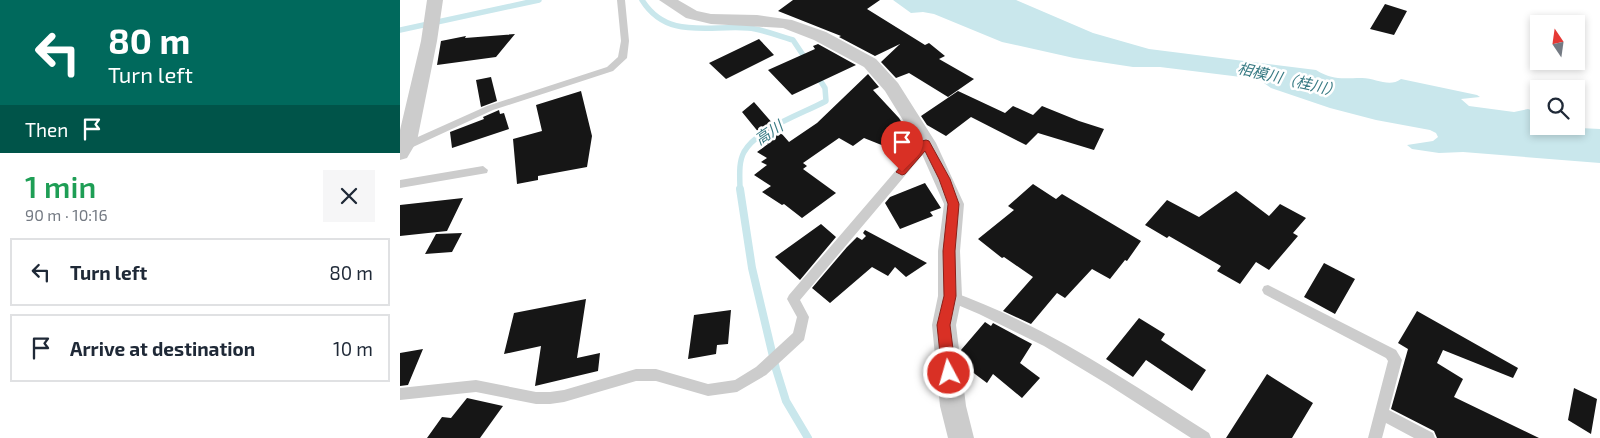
<!DOCTYPE html>
<html lang="en">
<head>
<meta charset="utf-8">
<style>
	:root { --surface:#fff; --page:#f6f6f7; --text:#1f2937; --muted:#747a83; --line:#e0e1e3 }
	body { margin:0; font-family:"Exo 2","Noto Sans JP",sans-serif; background:var(--page); color:var(--text); height:100vh; display:flex; flex-direction:column; font-size:19px; white-space:nowrap }
	* { box-sizing:border-box; margin:0 }
	p { font-size:16px; color:var(--muted) }
	.icon { flex:none; width:28px; height:28px; fill:none; stroke:currentColor; stroke-width:2; stroke-linecap:round; stroke-linejoin:round }
	.map { position:relative; flex:1; overflow:hidden }
	.side { display:flex; flex-direction:column; background:var(--surface); width:400px }
	.side>* { flex:none }
	.hud { background:#00695c; color:#fff; overflow:hidden }
	.needle { width:32px; rotate:347deg }
	.fabs { position:absolute; left:1130px; top:15px; display:grid; gap:10px }
	.fabs a { display:grid; place-items:center; width:55px; height:55px; border-radius:0px; background:var(--surface); box-shadow:0 2px 8px #0003; font-size:25px }
	.pin { position:absolute; display:grid; place-items:center; width:42px; height:42px; color:#fff; margin:-51px -21px; border-radius:50% 50% 50% 0; rotate:-45deg; box-shadow:0 0 5px #0007 }
	.pin .icon { rotate:45deg }
	.me { position:absolute; width:55px; margin:-28px; rotate:354deg; stroke-linejoin:round; filter:drop-shadow(0 0 4px #0008) }
	.turn { display:flex; align-items:center; gap:18px; height:105px; padding:0 25px; font-size:22px }
	.turn .icon { width:65px; height:65px; stroke-width:2.5 }
	.turn b { display:block; font-size:35px; line-height:42px }
	.then { display:flex; align-items:center; height:48px; padding:0 25px; background:#0003; gap:10px; font-size:19px }
	.round { display:grid; place-items:center; flex:none; width:52px; height:52px; border-radius:0px; background:var(--page) }
	.overview { display:flex; align-items:center; justify-content:space-between; height:85px; padding:0 25px }
	h1 { font-size:30px; font-weight:600; line-height:38px; color:#1e9e55 }
	ul { padding:0; list-style:none }
	li { display:flex; align-items:center; gap:15px; height:68px; margin:0 10px 8px; padding:0 15px; border:2px solid var(--line); border-radius:0px }
	li div { flex:1 }
	li b { display:block; font-size:19px }
	li em { font-style:normal }
	main { display:flex; flex:1; min-height:0 }
	.map>svg:first-child { display:block }
</style>
</head>
<body>
<main>
<section class="side">
<div class="hud">
<div class="turn"><svg class="icon" aria-label="left" viewBox="0 0 24 24"><path d="M17 20v-9H6M10 6l-5 5 5 5"/></svg><div><b>80 m</b>Turn left</div></div>
<div class="then">Then<svg class="icon" aria-label="arrive" viewBox="0 0 24 24"><path d="M6 21V4h12l-3 4 3 4H6"/></svg></div>
</div>
<div class="overview"><div><h1>1 min</h1><p>90 m · 10:16</p></div><a class="round"><svg class="icon" aria-label="close" viewBox="0 0 24 24"><path d="M6 6l12 12M18 6L6 18"/></svg></a></div>
<ul>
<li><svg class="icon" aria-label="left" viewBox="0 0 24 24"><path d="M17 20v-9H6M10 6l-5 5 5 5"/></svg><div><b>Turn left</b></div><em>80 m</em></li>
<li><svg class="icon" aria-label="arrive" viewBox="0 0 24 24"><path d="M6 21V4h12l-3 4 3 4H6"/></svg><div><b>Arrive at destination</b></div><em>10 m</em></li>
</ul>
</section>
<div class="map">
<svg width="1200" height="438" viewBox="0 0 1200 438">
	<rect width="100%" height="100%" fill="#fff"/>
	<path fill="#c9e7ec" d="M493,0h123l77,33 56,16 167,21c18,11 27,8 46,8 14,0 27,10 39,1l76,16 3,2 -19,2 8,7 45,6 14,-3 6,2 1,5 4,3v7l61,3v34l-137,-11 -24,1 -27,-4 -5,-4 26,-4 5,-4 -2,-4 -6,-3 -54,-10 -46,-12 -59,-20 -10,-7 -12,-3 -89,-11h-27l-59,-9 -72,-16 -68,-28 -11,-2 -12,1z"/>
	<g fill="none" stroke-linecap="round" stroke-linejoin="round">
		<path stroke="#c9e7ec" stroke-width="5.5" d="M242,0c25,40 66,25 106,28 15,1 30,8 45,12l14,21
			M0,30l139,-30
			M340,190c0,-12 -2,-27 4,-38 14,-24 58,-38 82,-51l-1,-13 -9,-14"/>
		<path stroke="#c9e7ec" stroke-width="8" d="M340,189l12,79 24,101 10,32 22,37"/>
	</g>
	<path fill="#161616" d="M393,0h87l-13,9 58,36 4,-2 16,13 -6,3 35,20 -26,18 -39,-24 -13,5 -15,-16 19,-18 -25,12 -36,-19 2,-1 -63,-25z
		M985,4l22,7 -13,24 -24,-6z
		M115,34l-19,23 -59,8 4,-24 25,-5 -1,2z
		M359,39l15,16 -48,24 -17,-16z
		M418,44l38,21 -64,30 -24,-25 47,-21 -2,-3z
		M468,74l11,13 -6,3 26,28 15,24 -10,12 -40,-16 -11,8 -14,-8 -36,25 4,3 -4,3 33,24 -34,25 -18,-14 -2,1 -20,-13 9,-6 -17,-11 13,-10 -6,-3 6,-4 -10,-6 11,-8 -26,-32 12,-10 35,40 28,-19z
		M91,77l6,24 -16,6 -5,-27z
		M181,91l11,45 -5,31 -49,9v4l-21,4 -4,-45 29,-8 -6,-26z
		M558,91l47,22 8,-7 20,9 9,-9 37,15 25,8 -10,21 -56,-17 -12,12 -55,-28 -25,19 -19,-11 -6,-9z
		M99,110l1,4 4,-1 5,16 -57,19 -2,-16 34,-13 -1,-2z
		M525,183l16,25 -11,4 3,4 -33,13 -15,-26 5,-6z
		M633,184l23,15 6,-5 79,47 -14,20 -2,-1 -15,19 -18,-10 -27,29 -8,-5 -26,31 -28,-13 30,-34 -29,-20 -2,1 -24,-19 36,-29 -6,-4z
		M836,191l33,25 11,-12 26,14 -13,15 5,3 -29,34 -13,-8 -16,22 -23,-13 4,-5 -52,-30 -2,2 -22,-13 22,-25 32,17z
		M63,198l-16,33 -47,5v-31z
		M421,224l15,13 -36,43 -25,-23z
		M465,230l62,33 -21,14 -11,-10 -7,9 -16,-9 -42,36 -18,-15 35,-41 10,-10 5,3 4,-4 -3,-3z
		M62,233l-10,19 -27,2 11,-20z
		M924,263l31,16 -20,35 -31,-17z
		M186,299l-9,59 23,-5 -2,18 -63,15 6,-40 -37,8 10,-41z
		M331,310l-3,34 -11,1 -1,9 -28,5 6,-44z
		M1017,311l101,57 -5,10 -70,-28 -6,13 26,16 -9,18 85,41h-102l-3,-7 -43,-22 17,-60 -10,-6z
		M739,318l26,16 -4,6 45,30 -14,21 -46,-31 -13,17 -27,-18z
		M585,322l6,4 2,-3 39,21 -12,19 20,15 -18,20 -29,-24 -6,9 -24,-18 -2,-15z
		M23,349l-15,36 -8,1v-33z
		M867,374l46,29 -21,35h-66z
		M1174,388l23,11 -6,35 -23,-14z
		M67,398l36,8 -23,32h-53l15,-21 9,1z"/>
	<g fill="none" stroke-linecap="round" stroke-linejoin="round">
		<path fill="#ccc" fill-rule="evenodd" d="M217,0h8l4,41 -2,17 -14,13 -120,39 -93,43v-8l87,-39 120,-39 11,-10 3,-16z
			M526,139l5,4 -1,3 -130,154 9,17 -5,23 -38,35 -29,17 -29,4 -52,-15h-20l-72,21 -14,2h-14l-60,-12 -76,8v-12l76,-8 60,12h14l14,-2 72,-21h20l52,15 27,-4 21,-13 37,-34 4,-16 -10,-18 2,-4 133,-155z
			M83,166l5,4 -1,3 -87,15v-8z
			M868,285l128,65 6,10 -13,50 44,23 2,5h-21l-28,-15 -4,15h-14l20,-77 -2,-3 -122,-64 -2,-4 2,-4z
			M550,291c93,33 176,89 259,142l2,5h-20l-84,-54 -63,-38 -65,-32 -33,-14 -2,-4 2,-4z"/>
		<path fill="#ccc" fill-rule="evenodd" d="M27,0h16l-6,41 -20,100 -10,17 -7,2v-30l21,-89z
			M259,0h19l19,11 14,3 46,1 35,5 34,12 50,27 22,24 38,60 28,61 -4,47 2,45 -6,29 10,81 8,32h-26l-8,-32 -8,-81 6,-29v-45l6,-47 -27,-61 -32,-52 -21,-24 -50,-27 -31,-12 -72,-4 -25,-6z"/>
	</g>
	<path fill="#d93025" stroke="#8d1f18" d="M526,140l3,1 21,38 9,25 -4,47 1,45 -6,29 6,48 -2,5 -5,2 -5,-2 -2,-5 -5,-48 7,-29 -1,-45 5,-47 -9,-25 -14,-28 -20,23 -3,1 -6,-3 26,-31z"/>
	<g text-anchor="middle" stroke-width="5" stroke-linejoin="round" paint-order="stroke">
		<g font-size="15" font-style="italic" fill="#397b84" stroke="#fff">
			<text transform="translate(889 80) rotate(13)" y="5">相模川（桂川）</text>
			<text transform="translate(369 133) rotate(-34)" y="5">高川</text>
		</g>
	</g>
</svg>
<div class="fabs">
<a><svg class="needle" viewBox="-14 -14 28 28"><path d="M0-13l5 13h-10z" fill="#e53935"/><path d="M0 13l5-13h-10z" fill="#747a83"/></svg></a>
<a><svg class="icon" aria-label="search" viewBox="0 0 24 24"><circle cx="10" cy="10" r="6"/><path d="M15 15l6 6"/></svg></a>
</div>
<div class="pin" style="left:502px;top:172px;background:#d93025"><svg class="icon" aria-label="arrive" viewBox="0 0 24 24"><path d="M6 21V4h12l-3 4 3 4H6"/></svg></div>
<svg class="me" style="left:549px;top:373px" viewBox="-20 -20 40 40"><circle r="17" fill="#d93025" stroke="#fff" stroke-width="3"/><path d="M0-11L8 9 0 5-8 9z" fill="#fff"/></svg>
</div>
</main>
</body>
</html>
